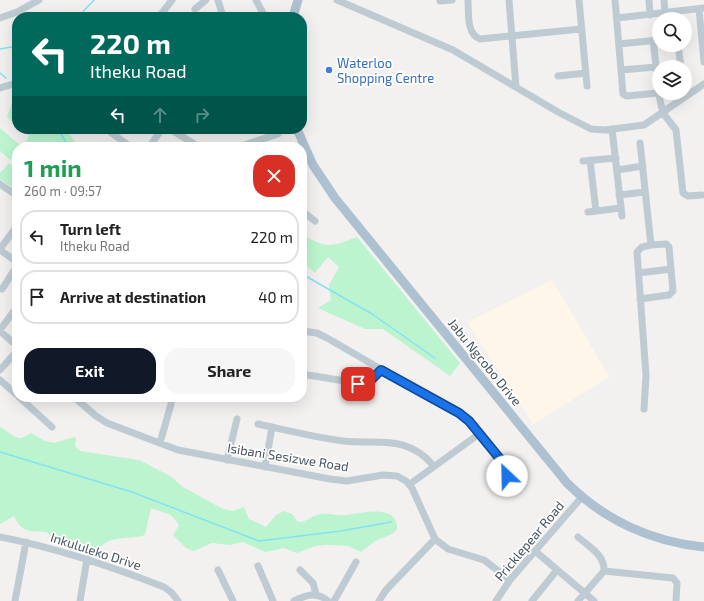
<!DOCTYPE html>
<html lang="en">
<head>
<meta charset="utf-8">
<style>
	:root { --surface:#fff; --page:#f6f6f6; --text:#222; --muted:#767676; --line:#e0e0e0; --accent:#111827 }
	body { margin:0; font-family:"Exo 2",sans-serif; background:var(--page); color:var(--text); height:100vh; display:flex; flex-direction:column; font-size:15px; white-space:nowrap }
	* { box-sizing:border-box; margin:0 }
	p { font-size:13px; color:var(--muted) }
	.icon { flex:none; width:22px; height:22px; fill:none; stroke:currentColor; stroke-width:2; stroke-linecap:round; stroke-linejoin:round }
	.map { position:relative; flex:1; overflow:hidden }
	.sheet { position:absolute; left:12px; top:142px; width:295px; height:260px; display:flex; flex-direction:column; background:var(--surface); border-radius:16px; box-shadow:0 4px 16px #0002 }
	.sheet>* { flex:none }
	.hud { position:absolute; left:12px; top:12px; width:295px; height:122px; border-radius:16px; box-shadow:0 4px 16px #0002; background:#00695c; color:#fff; overflow:hidden }
	.tools { position:absolute; left:652px; top:12px; display:grid; gap:8px }
	.tools a { display:grid; place-items:center; width:40px; height:40px; border-radius:50%; background:var(--surface); box-shadow:0 4px 16px #0002; font-size:20px }
	.pin { position:absolute; display:grid; place-items:center; width:34px; height:34px; color:#fff; margin:-17px; border-radius:8px; box-shadow:0 2px 6px #0006 }
	.me { position:absolute; width:44px; margin:-22px; rotate:336deg; stroke-linejoin:round; filter:drop-shadow(0 0 3px #0008) }
	.turn { display:flex; align-items:center; gap:14px; height:84px; padding:0 12px; font-size:18px }
	.turn .icon { width:52px; height:52px; stroke-width:2.5 }
	.turn b { display:block; font-size:28px; line-height:34px }
	.lanes { display:flex; align-items:center; height:38px; padding:0 12px; background:#0003; justify-content:center; gap:20px; direction:ltr }
	.lanes .off { opacity:.35 }
	.round { display:grid; place-items:center; flex:none; width:42px; height:42px; border-radius:16px; background:var(--page) }
	.summary { display:flex; align-items:center; justify-content:space-between; height:68px; padding:0 12px }
	h1 { font-size:24px; font-weight:700; line-height:30px; color:#1e9e55 }
	.cta { display:flex; gap:8px; margin-top:auto; padding:8px 12px }
	.cta a { flex:1; height:46px; border-radius:16px; background:var(--accent); color:#fff; font-size:16px; font-weight:700; line-height:46px; text-align:center }
	.cta a+a { background:var(--page); color:var(--text) }
	ul { padding:0; list-style:none }
	li { display:flex; align-items:center; gap:12px; height:54px; margin:0 8px 6px; padding:0 4px; border:2px solid var(--line); border-radius:16px }
	li div { flex:1 }
	li b { display:block; font-size:15px }
	li em { font-style:normal }
	.map>svg:first-child { display:block }
</style>
</head>
<body>
<div class="map">
<svg width="704" height="601" viewBox="0 0 704 601">
	<rect width="100%" height="100%" fill="#f3f0f0"/>
	<path fill="#fef7e9" d="M552,280l57,97 -76,47 -66,-102z"/>
	<path fill="#bbf4ce" d="M15,93h2v32l-10,-8z
		M0,128l21,18 -4,1v5l-7,8 -10,-9z
		M21,129h44l12,15 5,3h-56l-2,-2 5,-9z
		M9,163l8,8v20l-17,-12v-6z
		M302,234c24,15 30,13 55,3l103,126 -10,13 -67,-47h-18l-47,-21 13,-8 -2,-15 10,-18 -11,-10 -13,16 -13,-11z
		M0,427c14,7 15,17 31,6l14,8 9,2 20,-6 2,2 -1,7 5,5 59,9 31,16 13,11 40,22 10,2 11,-4 5,12 17,8 10,-12 8,-4 8,3 6,8c9,0 14,-7 23,-8 8,-1 17,2 25,1 15,-2 52,-12 51,14l-5,5 -17,7 -14,11 -13,-6 -21,-1 -12,1 -18,7 -13,-5 -19,4 -22,-10 -13,3 -18,-2 -18,8 -8,-3 -13,-13 6,-10 -8,-10 -20,-7 -6,27c-21,6 -39,-2 -50,20l-4,1 -37,-16 -7,-8c-17,-1 -26,1 -33,-16l-14,8z"/>
	<g fill="none" stroke-linecap="round" stroke-linejoin="round">
		<path stroke="#84e2f5" stroke-width="1.5" d="M78,17l16,-17
			M0,49l17,-3
			M0,73l6,5
			M58,129l11,18
			M302,274l70,40 63,44
			M0,452l132,40 127,49 82,-10 50,-9"/>
		<path stroke="#bfcbd3" stroke-width="7" d="M218,0l5,17
			M256,0l9,17
			M337,0l116,50 105,62 33,17 14,1 39,-5 60,-41
			M468,0c1,13 -2,34 12,39l101,-10
			M509,0l7,87
			M579,0l8,86
			M615,0l8,94 4,2 31,-3
			M649,0l1,15
			M664,0l1,13
			M440,1l12,-1
			M195,9l11,-9
			M699,9l5,53
			M159,17l13,-17
			M0,18l17,-6 22,-12
			M617,18l87,-10
			M653,40l7,60 3,13 13,17 7,63 5,3 14,-1
			M619,44l40,-4
			M678,45l3,22
			M621,70l35,-3
			M558,76l28,-3
			M0,88l17,-5
			M106,129l25,18
			M170,129l29,18
			M612,129l10,87
			M640,143l11,102 -9,2 -5,5 9,123 -2,34
			M149,147l13,-18
			M238,147l40,-13
			M590,160l6,51
			M583,161l33,-3
			M617,170l26,-4
			M0,184l17,12
			M619,195l26,-3
			M302,211l13,10
			M588,212l33,-4
			M0,249l17,-23
			M0,250l17,12
			M639,273l32,-4
			M2,289l15,-23
			M640,299l29,-4 4,-4 -4,-44 -3,-3 -15,1
			M0,330l17,-23
			M0,331l17,15
			M302,331l15,2 10,5 137,79 41,48 2,7 -1,7 -7,6
			M0,370l17,-19
			M302,374l61,10 7,-3 11,-11
			M0,380l17,15
			M19,397l33,30
			M74,397l22,19 11,7 71,27 152,29 17,2 36,-6 14,1 9,5 6,7 23,51 13,10 36,11 26,20
			M258,424c28,6 57,13 85,17 37,4 63,-7 91,25
			M160,443l11,-39v-7
			M227,460l10,-41
			M265,467l7,-40
			M410,484l69,-50
			M0,537c57,11 110,29 164,50l8,6 6,8
			M578,537c11,10 27,18 26,34l-26,30
			M535,551l59,50
			M258,566l15,35
			M218,570l15,31
			M300,570l13,13 3,11
			M604,571l69,7 4,5 -1,18
			M15,601l11,-59
			M80,601l7,-42
			M294,601c12,-6 23,-10 34,0
			M334,601l22,-39
			M379,601l7,-11 49,-51
			M496,601l14,-21 71,-82
			M532,601l25,-31"/>
		<path stroke="#adc1d1" stroke-width="9" d="M293,17l5,-17
			M297,129l16,36 22,33 232,285c37,37 85,59 137,64"/>
	</g>
	<g fill="none" stroke-linecap="round" stroke-linejoin="round">
		<defs>
			<path id="route" d="M358,384l12,-3 11,-11 78,43 10,8 36,44 2,11"/>
		</defs>
		<use href="#route" stroke="#114b97" stroke-width="10"/>
		<use href="#route" stroke="#1a73e8" stroke-width="7"/>
	</g>
	<circle fill="#3f7fe0" stroke="#fff" stroke-width="1.5" cx="329" cy="70" r="4"/>
	<g text-anchor="middle" stroke-width="3.5" stroke-linejoin="round" paint-order="stroke">
		<g font-size="13" fill="#366cbe" stroke="#fff" text-anchor="start">
			<text x="337" y="68">Waterloo<tspan x="337" dy="15">Shopping Centre</tspan></text>
		</g>
		<g font-size="13" fill="#465560" stroke="#fff">
			<text transform="translate(485 362) rotate(51)" y="5">Jabu Ngcobo Drive</text>
			<text transform="translate(288 457) rotate(9)" y="5">Isibani Sesizwe Road</text>
			<text transform="translate(529 541) rotate(-50)" y="5">Pricklepear Road</text>
			<text transform="translate(96 551) rotate(18)" y="5">Inkululeko Drive</text>
		</g>
	</g>
</svg>
<div class="tools">
<a><svg class="icon" aria-label="search" viewBox="0 0 24 24"><circle cx="10" cy="10" r="6"/><path d="M15 15l6 6"/></svg></a>
<a><svg class="icon" aria-label="layers" viewBox="0 0 24 24"><path d="M12 4l9 5-9 5-9-5zM3 14l9 5 9-5"/></svg></a>
</div>
<div class="pin" style="left:358px;top:384px;background:#d93025"><svg class="icon" aria-label="arrive" viewBox="0 0 24 24"><path d="M6 21V4h12l-3 4 3 4H6"/></svg></div>
<svg class="me" style="left:507px;top:476px" viewBox="-20 -20 40 40"><circle r="19" fill="#fff"/><path d="M0-13L10 11 0 6-10 11z" fill="#1a73e8"/></svg>
<div class="hud">
<div class="turn"><svg class="icon" aria-label="left" viewBox="0 0 24 24"><path d="M17 20v-9H6M10 6l-5 5 5 5"/></svg><div><b>220 m</b>Itheku Road</div></div>
<div class="lanes"><svg class="icon" aria-label="left" viewBox="0 0 24 24"><path d="M17 20v-9H6M10 6l-5 5 5 5"/></svg><svg class="icon off" aria-label="ahead" viewBox="0 0 24 24"><path d="M12 20V5M6 11l6-6 6 6"/></svg><svg class="icon off" aria-label="right" viewBox="0 0 24 24"><path d="M7 20v-9h11M14 6l5 5-5 5"/></svg></div>
</div>
<section class="sheet">
<div class="summary"><div><h1>1 min</h1><p>260 m · 09:57</p></div><a class="round" style="background:#d93025;color:#fff"><svg class="icon" aria-label="close" viewBox="0 0 24 24"><path d="M6 6l12 12M18 6L6 18"/></svg></a></div>
<ul>
<li><svg class="icon" aria-label="left" viewBox="0 0 24 24"><path d="M17 20v-9H6M10 6l-5 5 5 5"/></svg><div><b>Turn left</b><p>Itheku Road</p></div><em>220 m</em></li>
<li><svg class="icon" aria-label="arrive" viewBox="0 0 24 24"><path d="M6 21V4h12l-3 4 3 4H6"/></svg><div><b>Arrive at destination</b></div><em>40 m</em></li>
</ul>
<div class="cta"><a>Exit</a><a>Share</a></div>
</section>
</div>
</body>
</html>
